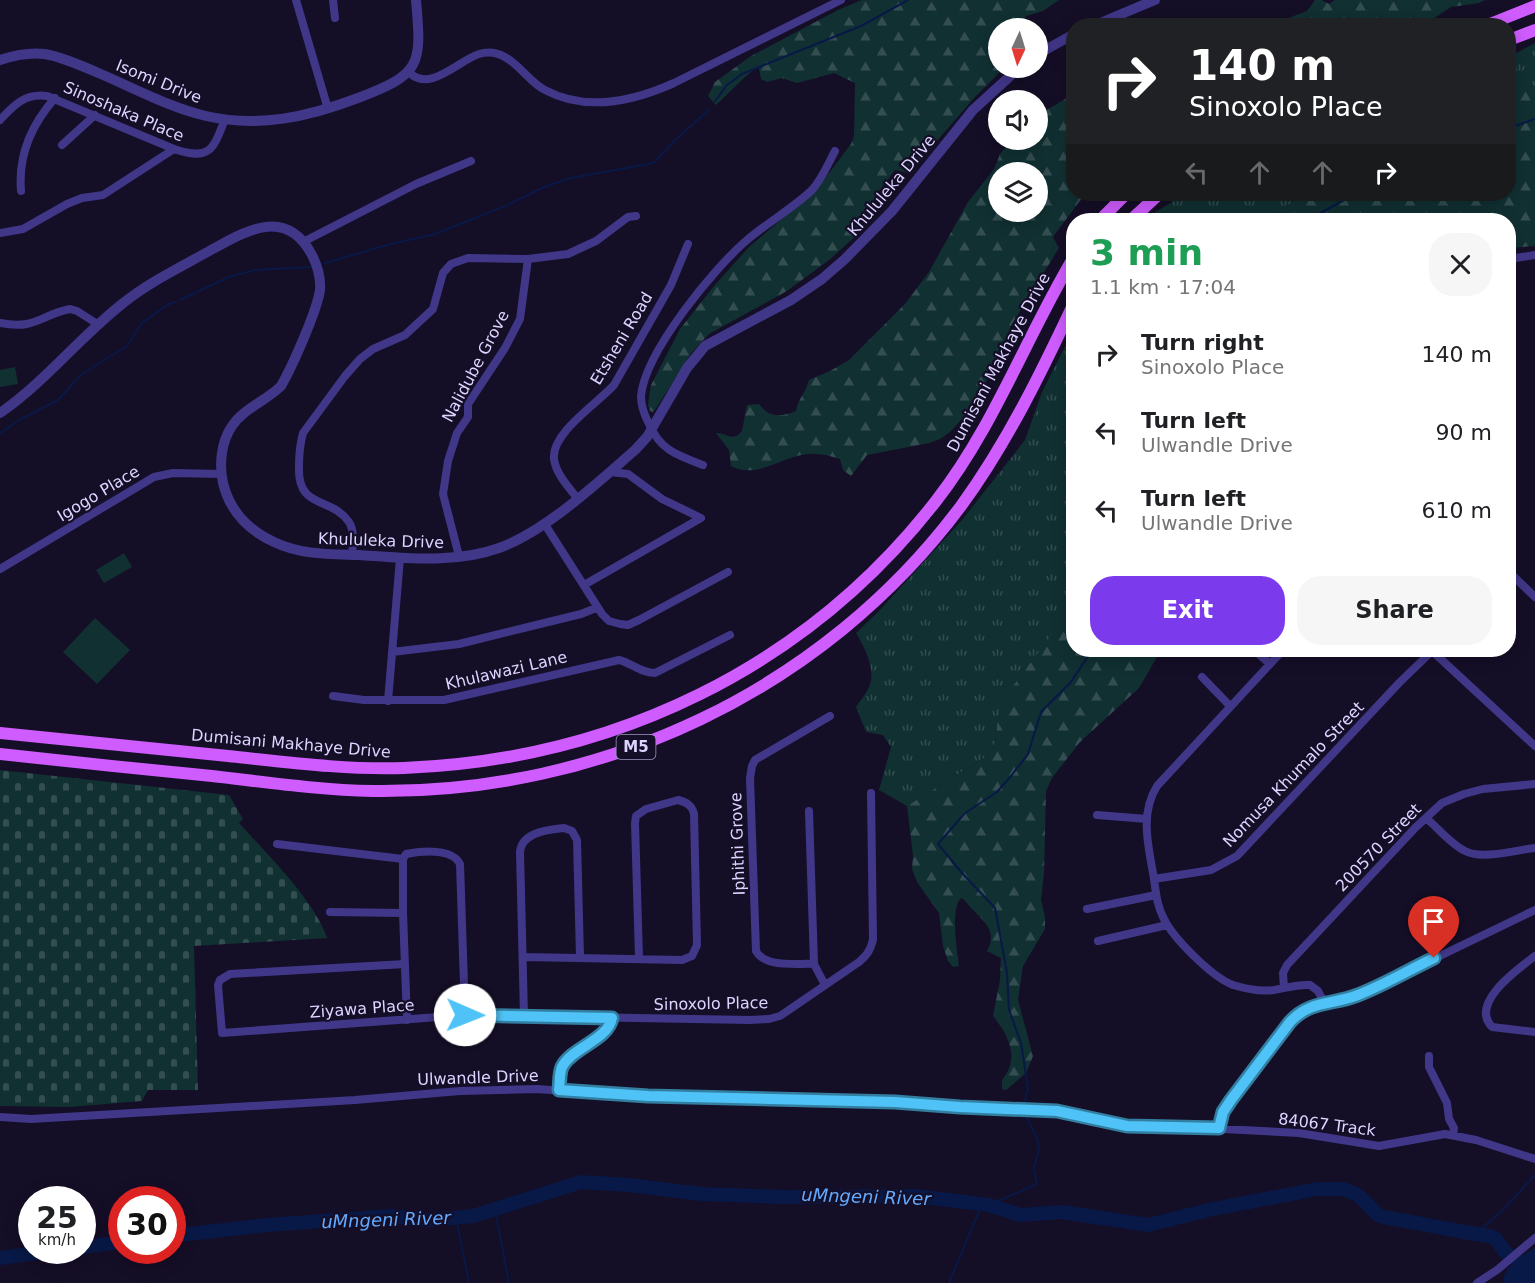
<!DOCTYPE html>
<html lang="en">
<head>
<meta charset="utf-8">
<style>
	:root { --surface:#fff; --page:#f6f6f6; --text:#202124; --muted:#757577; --accent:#7c3aed }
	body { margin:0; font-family:"DejaVu Sans",sans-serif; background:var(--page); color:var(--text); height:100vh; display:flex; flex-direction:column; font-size:22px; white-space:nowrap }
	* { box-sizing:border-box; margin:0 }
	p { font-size:20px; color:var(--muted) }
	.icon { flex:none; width:33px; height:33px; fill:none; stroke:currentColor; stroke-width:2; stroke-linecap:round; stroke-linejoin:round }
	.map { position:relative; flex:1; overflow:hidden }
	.drawer { position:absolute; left:1066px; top:213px; width:450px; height:444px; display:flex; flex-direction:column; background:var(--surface); border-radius:24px; box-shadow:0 3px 15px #0003 }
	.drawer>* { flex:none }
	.guide { position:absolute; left:1066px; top:18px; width:450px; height:183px; border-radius:24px; box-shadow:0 3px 15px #0003; background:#202124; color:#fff; overflow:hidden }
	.needle { width:39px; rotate:184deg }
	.buttons { position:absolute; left:988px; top:18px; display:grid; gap:12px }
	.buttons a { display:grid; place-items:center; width:60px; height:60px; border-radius:50%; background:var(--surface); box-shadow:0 3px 15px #0003; font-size:30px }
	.speed { position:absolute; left:18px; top:1186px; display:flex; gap:12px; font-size:30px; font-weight:700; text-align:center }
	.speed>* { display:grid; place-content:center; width:78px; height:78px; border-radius:50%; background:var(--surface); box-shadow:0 3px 15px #0003; line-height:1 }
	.speed small { font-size:15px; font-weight:400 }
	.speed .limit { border:9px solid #d22; background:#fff; color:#111 }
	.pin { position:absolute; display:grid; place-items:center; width:51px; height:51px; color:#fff; margin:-62px -26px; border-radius:50% 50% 50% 0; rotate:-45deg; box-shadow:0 0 6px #0007 }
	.pin .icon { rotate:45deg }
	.me { position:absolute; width:66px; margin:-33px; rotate:91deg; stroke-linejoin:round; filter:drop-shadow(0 0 4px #0008) }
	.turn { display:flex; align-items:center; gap:21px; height:126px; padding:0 24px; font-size:27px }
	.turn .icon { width:78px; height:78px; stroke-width:2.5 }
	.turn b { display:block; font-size:42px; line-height:51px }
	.lanes { display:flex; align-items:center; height:57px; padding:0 24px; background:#0003; justify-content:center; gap:30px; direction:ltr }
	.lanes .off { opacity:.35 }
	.round { display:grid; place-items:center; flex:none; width:63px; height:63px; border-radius:24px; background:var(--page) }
	.overview { display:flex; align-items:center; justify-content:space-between; height:102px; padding:0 24px }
	h1 { font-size:36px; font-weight:800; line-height:45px; color:#1e9e55 }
	.button { display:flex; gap:12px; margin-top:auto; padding:12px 24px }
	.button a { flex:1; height:69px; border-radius:24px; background:var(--accent); color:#fff; font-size:24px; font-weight:800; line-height:69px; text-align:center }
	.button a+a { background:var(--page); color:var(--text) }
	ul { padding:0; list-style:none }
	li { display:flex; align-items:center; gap:18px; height:78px; padding:0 24px }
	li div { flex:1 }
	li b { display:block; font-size:22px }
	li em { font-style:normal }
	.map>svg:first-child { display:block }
</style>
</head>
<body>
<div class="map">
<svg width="1535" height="1283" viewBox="0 0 1535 1283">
	<defs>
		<pattern id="grass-tufts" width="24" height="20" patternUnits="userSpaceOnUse" patternTransform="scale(1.5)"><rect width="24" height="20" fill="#113032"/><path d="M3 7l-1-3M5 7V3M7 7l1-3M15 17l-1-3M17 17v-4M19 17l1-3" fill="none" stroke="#334d51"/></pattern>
		<pattern id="forest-firs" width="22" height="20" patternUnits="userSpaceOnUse" patternTransform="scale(1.5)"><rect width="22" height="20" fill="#113032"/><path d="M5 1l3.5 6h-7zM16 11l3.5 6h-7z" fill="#334d51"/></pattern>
		<pattern id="cemetery-stones" width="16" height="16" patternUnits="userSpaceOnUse" patternTransform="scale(1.5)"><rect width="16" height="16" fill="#113032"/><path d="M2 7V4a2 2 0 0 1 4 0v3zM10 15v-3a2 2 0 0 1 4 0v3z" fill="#334d51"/></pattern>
	</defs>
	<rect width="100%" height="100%" fill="#150e27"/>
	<path fill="url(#grass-tufts)" d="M1535,43v46l-26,2v-34z
		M1185,194h116l-30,26h-124l7,-7z
		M1074,329v272l-76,117 -3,25 -8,13 -80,50 -28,-16 12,-43 -8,-12 -17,-3 -10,-25c4,-6 10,-13 13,-20 8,-16 -5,-41 -13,-54l23,-22 83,-91 63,-80 17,-48z"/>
	<path fill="url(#forest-firs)" fill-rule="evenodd" d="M862,0h197l-16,11 -17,5 -2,5 3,7h-28v40h5l-29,29 -66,76 -14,-3 -19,25 6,12 -24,27 -29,26 -42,31 -78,43 -17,18 -35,55 -4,5 -3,-1 -2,-6 3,-20 29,-56 34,-43 35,-39 68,-58 34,-45 3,-8 1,-53 -21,-10 -37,10 -15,-5 -15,4 -6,-3 -2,-11 -2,-1 -12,10 -29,28 -8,-9 7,-14 36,-26 87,-46z
		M1315,0h7l7,4 6,-4h150l-6,3 -28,4 -21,14 -16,4h-127l-1,-6 21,-8z
		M1516,88l19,1v157l-26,2v-28h-238l30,-26h208v-103z
		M1074,94v100h11l-32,43 6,11 -47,76 -21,50 -29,45 -12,13 -10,7 -11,4 -62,12 -16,21 -8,-6 -3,-11c-10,-3 -21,-6 -32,-5 -26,2 -52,26 -77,12l-2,-16 -13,-17c8,-1 14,7 22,2l4,-4 5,-26 12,-1c10,14 22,13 37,7 2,-12 10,-19 13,-31l21,-9 19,-11 56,-56 24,-32 39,-70 26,-33 6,-15 12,-14h26v-25zM1038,172v40h-39v-40z
		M1074,601v49h87l-22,38 -59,54 -28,36 -6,13 -2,82 -3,27 4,17v12l-22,37 -5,34 15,56 -7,17 -20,17 -4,-1v-9c18,-21 7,-45 -9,-64l7,-36 1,-22 -14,-7c11,-19 -3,-30 -15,-42 -5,-5 -5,-8 -11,-11 -11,10 -4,53 -2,68l-6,1 -5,-6 -5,-15 -4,-33 -22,-31 -5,-13 1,-13 -6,-50 80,-50 8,-13 3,-25 6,-20 46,-61z"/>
	<path fill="url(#cemetery-stones)" d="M0,770l229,25 14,24 -4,4c27,30 76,78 88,115l-133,8 4,144h-50l-6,11 -72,6 -70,-1z"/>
	<path fill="#113032" d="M15,367l3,17 -18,3v-17z
		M124,553l8,14 -28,16 -8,-13z
		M95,618l35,32 -33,34 -34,-32z"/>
	<path fill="#081947" d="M1535,1248v35h-30l-2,-4c3,-14 19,-25 32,-31z"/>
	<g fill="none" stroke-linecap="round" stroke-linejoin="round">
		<path stroke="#081947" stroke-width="2" d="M715,101l12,-16 15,-11 119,-48 47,-26
			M1509,128l26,-9
			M1308,220l47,-26
			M325,263l62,-18 48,-11 68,-27 41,-20 27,-9 83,-15 20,-22 36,-32
			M180,300l49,-23 26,-7 55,-3
			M0,433l19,-13 39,-20 24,-26 45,-28 15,-23 25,-18 8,-3
			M1024,1105l4,-17 -7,-45 -12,-33 -2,-37 -12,-65 -33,-35 -24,-29 27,-31 32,-21 14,-16 17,-22 13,-42 30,-30 21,-32
			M989,1205l48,-21 -3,-16 5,-19 -1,-9 -12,-24
			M495,1209l14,74
			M456,1218l13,65
			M1475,1234l28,-24 32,-35
			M949,1283l33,-79"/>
		<path stroke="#081947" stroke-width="14" d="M172,1236l95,-11 125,-9 38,4 43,-4 108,-34 47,3 74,9 80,3 134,-1 73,9 31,10 42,-3 86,13 65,-16 104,-20h26l15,6 21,21 96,18 15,2 6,3 9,13 30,20
			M82,1247l40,-5
			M0,1258l50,-7"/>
		<path stroke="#413789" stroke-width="8" d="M296,0l32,109
			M333,0l2,18
			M409,72c20,22 50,-12 70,-18 31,-9 45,26 66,36 41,22 89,11 129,-7l167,-83
			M0,120c14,-15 25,-27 47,-24l127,53c36,12 39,1 51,-30
			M62,145l33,-30
			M21,191c-3,-35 11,-67 34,-93
			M0,233l23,-4 44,-25 15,-6 21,-3 71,-46
			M303,242l113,-58 55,-23
			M1509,259l26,-4
			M0,323c36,7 40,-8 70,-14l7,2 22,14
			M703,465c-27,-10 -43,-15 -55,-43 -4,-8 -7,-17 -7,-26 4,-44 73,-128 106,-156 21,-18 45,-31 65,-50 10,-11 16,-26 23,-39
			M577,498c-9,-12 -21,-24 -23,-39 -3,-26 44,-56 60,-74l57,-100 17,-41
			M544,523l58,91 7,7 11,3 8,1 11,-5 89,-48
			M352,555c1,-10 3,-23 -3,-33 -18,-26 -52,-12 -50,-56 0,-11 1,-22 4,-33l42,-57 15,-17 13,-10 32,-14 28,-26 10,-36 8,-9 17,-6 60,1 40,-5 28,-13 32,-24 8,-1
			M459,556l-16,-62 5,-33 9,-28 11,-16v-13l37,-56 15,-29 8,-60
			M0,569l154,-92 19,-4 49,1
			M1509,572l26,25
			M584,585l117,-67 -39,-19 -34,-25 -18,-2
			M1254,650l16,14
			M1283,650l-126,136c-18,29 -8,62 -3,93 2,14 3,27 10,40 10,20 48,58 69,66 13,4 27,7 41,5 12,-2 24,-6 36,-5l8,6 7,13
			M1431,650l104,96
			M392,652l67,-8 122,-30 15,-6
			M1202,677l28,29
			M333,696l31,4h80l175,-40c13,3 21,13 36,13l75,-38
			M388,701l12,-143
			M809,811l5,153 11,21
			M1097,815l50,4
			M1426,818c12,10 25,26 39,33 17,9 51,-1 70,-3
			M277,844l126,15
			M1154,879l57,-9 26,-14 162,-173 33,-32
			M1087,909l69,-14
			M330,912l73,1
			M1098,941l69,-16
			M1535,956c-17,13 -66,47 -43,71l43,5
			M524,957l158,3 10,-4 5,-11 -3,-131c-2,-9 -8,-12 -16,-14l-32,9 -10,7 -1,7 4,135
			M405,964l-175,10 -10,6 -2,5 4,48 243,-18 285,5 19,-1 11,-3 79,-54c8,-7 11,-11 14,-22l-2,-147
			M814,964c-17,-1 -49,4 -58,-13l-6,-173 2,-12 3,-6 75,-44
			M1284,988l-1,-15 4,-8 128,-137 27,-25 22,-9 19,-5 52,-5
			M524,1016l-4,-164c2,-20 28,-22 44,-24l8,3 5,9 3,117
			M407,1020l-4,-107v-54l3,-5c16,-3 46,-6 54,10l5,151
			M1429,1056v11l18,36 2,16 5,9 -1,7
			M559,1090c0,-7 0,-16 3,-23 10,-21 46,-25 50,-49
			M0,1117l31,2 324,-19 105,-9 77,-2 90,7 268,6 65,5 97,4 70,15 57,1 115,6 80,13 66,-12 31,6 59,19
			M1219,1128l4,-16 8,-12 59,-78c19,-21 44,-18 69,-27l176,-85
			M1477,1283l20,-13 38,-32"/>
		<path stroke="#413789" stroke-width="10" d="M1093,26l62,-26
			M1038,54l36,-20
			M0,60c15,-5 29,-8 45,-6 17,3 35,11 51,18 36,15 72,35 110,44 53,12 102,1 152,-18 63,-24 64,-32 58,-98
			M0,413c45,-31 79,-75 122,-109 27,-22 59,-37 89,-54 35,-19 75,-44 101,5 5,10 9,23 8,35 -3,21 -28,77 -39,96 -15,15 -37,22 -49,40 -11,16 -13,38 -9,57 7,29 25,47 51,59 27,13 56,12 85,13 45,3 96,9 140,-7 47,-17 98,-65 136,-98l12,-13 40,-69 18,-22 86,-46 31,-21 23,-20 47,-48 81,-101 46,-42"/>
		<path stroke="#cf5cff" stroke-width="12" d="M1485,26l50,-20
			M1509,40l26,-10
			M1100,220l26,-26
			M1131,220l28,-26
			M0,733c76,8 152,15 228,23 58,6 117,14 176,12 210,-8 402,-100 532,-267 58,-74 90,-164 138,-244
			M0,754c71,8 141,15 212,22 53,6 107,14 161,15 229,3 450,-100 588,-285 46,-63 80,-133 113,-203"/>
	</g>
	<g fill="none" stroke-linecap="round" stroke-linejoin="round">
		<defs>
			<path id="route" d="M465,1015l147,3c-4,22 -41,30 -50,49 -3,7 -2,16 -3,23l89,6 247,6 65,5 97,4 70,15 92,2 4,-16 8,-12 59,-78c20,-22 43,-17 68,-27 26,-10 51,-25 76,-37"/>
		</defs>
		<use href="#route" stroke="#337fa1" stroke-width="15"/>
		<use href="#route" stroke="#4fc3f7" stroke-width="10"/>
	</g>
	<g text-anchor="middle" stroke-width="4.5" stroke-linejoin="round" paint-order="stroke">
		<rect fill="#150e27" stroke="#a199be" stroke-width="1.5" x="616.5" y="735" width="39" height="24" rx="4.5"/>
		<g font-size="15" font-weight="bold" fill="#ddd5ff">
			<text x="636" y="752">M5</text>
		</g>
		<g font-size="16" fill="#ddd5ff" stroke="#150e27">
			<text transform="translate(159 81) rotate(22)" y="6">Isomi Drive</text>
			<text transform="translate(124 111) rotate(23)" y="6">Sinoshaka Place</text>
			<text transform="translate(891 185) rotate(-50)" y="6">Khululeka Drive</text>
			<text transform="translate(621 338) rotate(-59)" y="6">Etsheni Road</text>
			<text transform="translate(998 362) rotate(-62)" y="6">Dumisani Makhaye Drive</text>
			<text transform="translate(475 366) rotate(-62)" y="6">Nalidube Grove</text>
			<text transform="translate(98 493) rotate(-31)" y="6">Igogo Place</text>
			<text transform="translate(381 540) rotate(2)" y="6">Khululeka Drive</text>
			<text transform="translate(506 670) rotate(-13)" y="6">Khulawazi Lane</text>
			<text transform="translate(291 743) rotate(5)" y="6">Dumisani Makhaye Drive</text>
			<text transform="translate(1293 774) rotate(-46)" y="6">Nomusa Khumalo Street</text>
			<text transform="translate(737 844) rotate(-92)" y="6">Iphithi Grove</text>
			<text transform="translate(1378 847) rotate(-46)" y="6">200570 Street</text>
			<text transform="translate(711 1003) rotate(-1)" y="6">Sinoxolo Place</text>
			<text transform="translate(362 1008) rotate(-4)" y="6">Ziyawa Place</text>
			<text transform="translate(478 1077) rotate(-2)" y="6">Ulwandle Drive</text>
			<text transform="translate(1327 1124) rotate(7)" y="6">84067 Track</text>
		</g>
		<g font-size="18" font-style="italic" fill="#63aaff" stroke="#150e27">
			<text transform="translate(866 1197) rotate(2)" y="6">uMngeni River</text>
			<text transform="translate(386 1220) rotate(-2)" y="6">uMngeni River</text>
		</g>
	</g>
</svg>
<div class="buttons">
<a><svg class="needle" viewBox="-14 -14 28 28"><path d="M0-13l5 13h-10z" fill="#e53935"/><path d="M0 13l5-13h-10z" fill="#757577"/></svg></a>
<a><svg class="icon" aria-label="sound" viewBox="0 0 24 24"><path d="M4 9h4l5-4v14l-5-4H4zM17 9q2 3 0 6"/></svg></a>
<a><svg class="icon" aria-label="layers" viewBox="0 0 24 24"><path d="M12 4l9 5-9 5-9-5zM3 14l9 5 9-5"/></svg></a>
</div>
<div class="speed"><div>25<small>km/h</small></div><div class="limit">30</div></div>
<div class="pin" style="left:1434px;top:958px;background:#d93025"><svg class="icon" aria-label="arrive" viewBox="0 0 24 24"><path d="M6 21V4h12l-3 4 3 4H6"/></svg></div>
<svg class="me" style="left:465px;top:1015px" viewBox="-20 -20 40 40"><circle r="19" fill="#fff"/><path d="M0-13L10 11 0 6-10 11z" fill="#4fc3f7"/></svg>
<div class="guide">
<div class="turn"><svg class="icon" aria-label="right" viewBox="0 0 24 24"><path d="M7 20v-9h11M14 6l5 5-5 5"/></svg><div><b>140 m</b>Sinoxolo Place</div></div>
<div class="lanes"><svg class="icon off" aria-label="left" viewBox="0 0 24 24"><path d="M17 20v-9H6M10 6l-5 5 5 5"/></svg><svg class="icon off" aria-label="ahead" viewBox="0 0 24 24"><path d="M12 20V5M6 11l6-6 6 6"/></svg><svg class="icon off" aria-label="ahead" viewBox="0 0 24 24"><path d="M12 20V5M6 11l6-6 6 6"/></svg><svg class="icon" aria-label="right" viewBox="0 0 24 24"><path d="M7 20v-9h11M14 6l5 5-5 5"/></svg></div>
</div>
<section class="drawer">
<div class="overview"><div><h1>3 min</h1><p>1.1 km · 17:04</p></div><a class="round"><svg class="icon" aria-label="close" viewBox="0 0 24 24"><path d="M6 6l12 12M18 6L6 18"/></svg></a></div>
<ul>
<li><svg class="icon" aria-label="right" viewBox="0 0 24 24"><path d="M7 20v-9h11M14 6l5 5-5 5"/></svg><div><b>Turn right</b><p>Sinoxolo Place</p></div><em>140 m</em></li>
<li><svg class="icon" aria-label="left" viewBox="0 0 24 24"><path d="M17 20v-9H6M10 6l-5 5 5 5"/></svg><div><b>Turn left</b><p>Ulwandle Drive</p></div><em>90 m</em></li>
<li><svg class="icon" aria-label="left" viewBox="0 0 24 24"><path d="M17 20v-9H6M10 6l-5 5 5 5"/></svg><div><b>Turn left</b><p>Ulwandle Drive</p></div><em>610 m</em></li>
</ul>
<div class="button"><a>Exit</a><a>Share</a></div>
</section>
</div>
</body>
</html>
